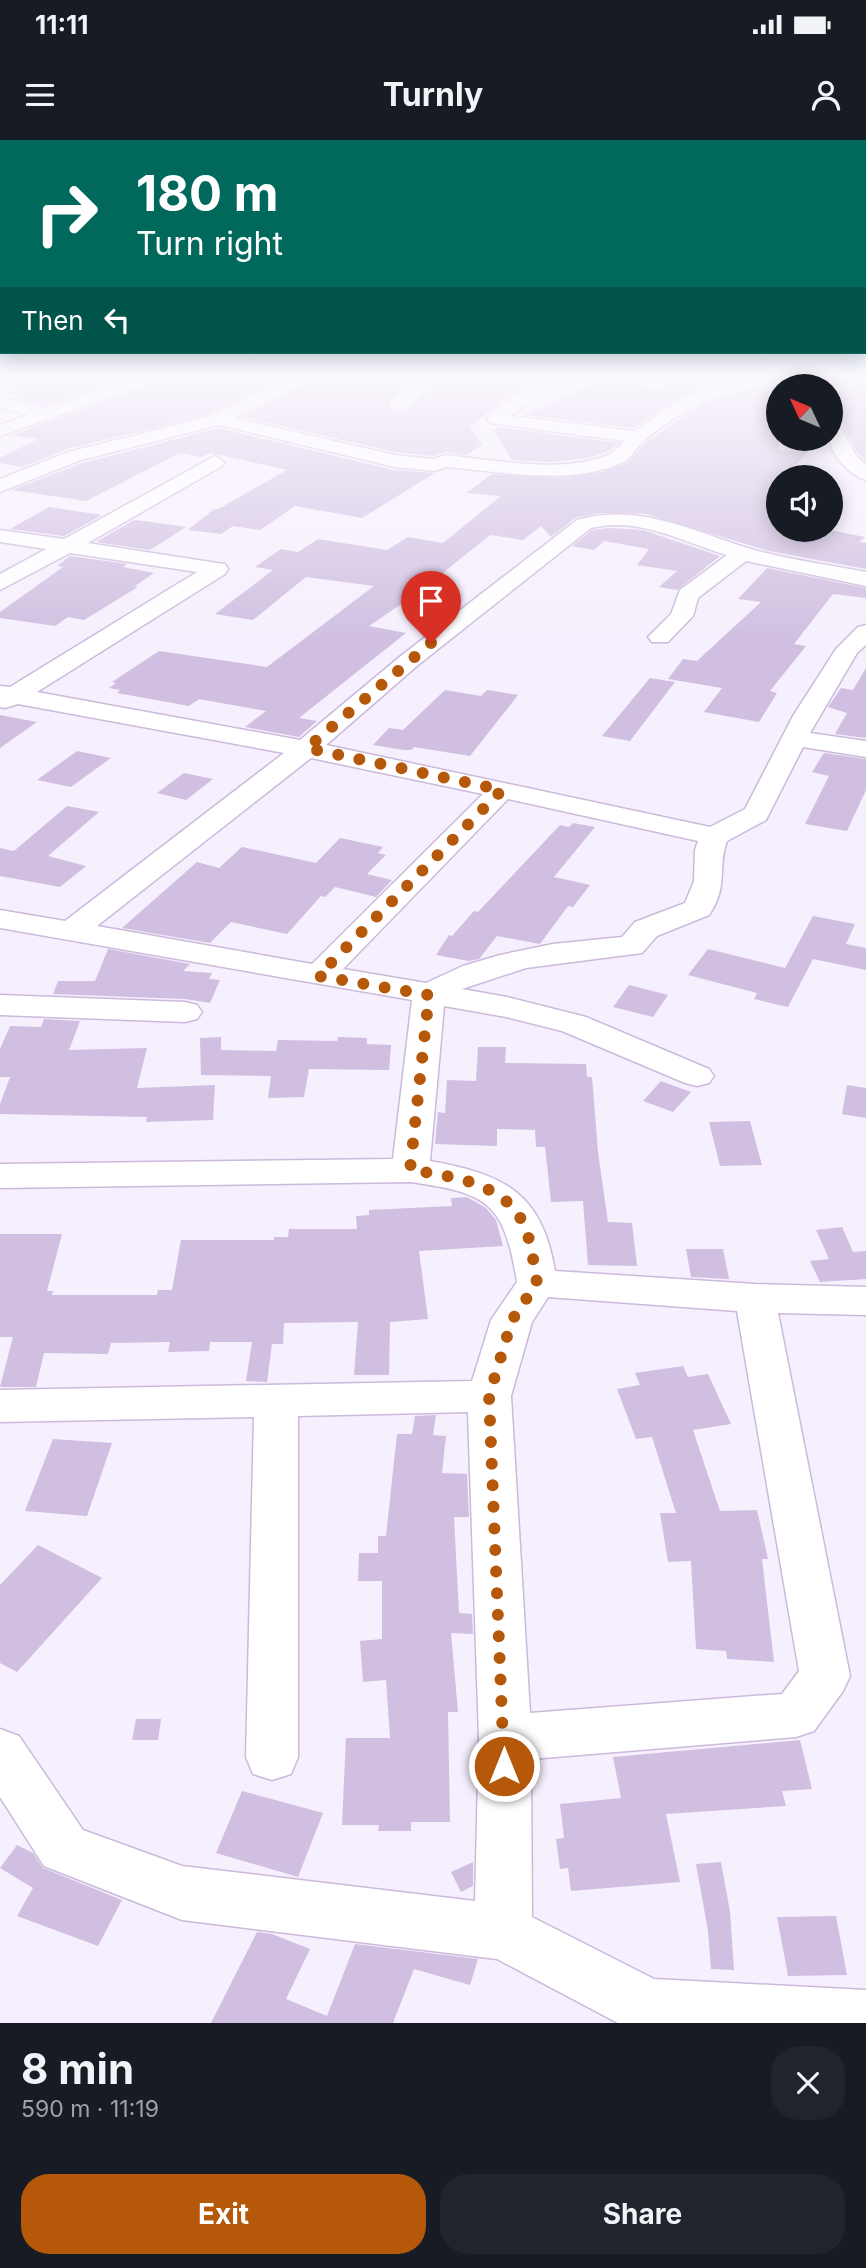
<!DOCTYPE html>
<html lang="en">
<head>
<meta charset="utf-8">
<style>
	:root { --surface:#171b24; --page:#20242c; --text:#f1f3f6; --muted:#9ea1a6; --accent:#b6580a }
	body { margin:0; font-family:Inter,sans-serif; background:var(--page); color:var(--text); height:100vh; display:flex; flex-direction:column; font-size:26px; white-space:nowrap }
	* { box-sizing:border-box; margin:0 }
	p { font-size:23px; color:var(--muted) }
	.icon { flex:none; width:38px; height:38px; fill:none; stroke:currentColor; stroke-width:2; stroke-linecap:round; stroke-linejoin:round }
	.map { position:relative; height:1883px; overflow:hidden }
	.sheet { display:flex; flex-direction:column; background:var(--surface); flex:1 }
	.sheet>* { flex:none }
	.banner { position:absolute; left:0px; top:0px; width:866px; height:214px; box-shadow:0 4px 18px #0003; background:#00695c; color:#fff; overflow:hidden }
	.needle { width:46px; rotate:314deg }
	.fabs { position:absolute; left:766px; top:234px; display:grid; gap:14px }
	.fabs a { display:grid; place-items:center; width:77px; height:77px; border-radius:50%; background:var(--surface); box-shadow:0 4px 18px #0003; font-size:35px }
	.pin { position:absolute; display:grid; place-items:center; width:60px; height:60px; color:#fff; margin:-72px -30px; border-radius:50% 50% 50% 0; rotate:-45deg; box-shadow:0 0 7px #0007 }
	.pin .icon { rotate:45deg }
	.me { position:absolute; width:77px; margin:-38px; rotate:0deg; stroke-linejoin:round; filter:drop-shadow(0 0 5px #0008) }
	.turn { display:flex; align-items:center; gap:24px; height:147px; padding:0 21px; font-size:32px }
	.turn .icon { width:91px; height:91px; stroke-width:2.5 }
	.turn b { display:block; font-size:49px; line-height:60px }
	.then { display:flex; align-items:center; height:66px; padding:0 21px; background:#0003; gap:14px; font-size:26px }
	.round { display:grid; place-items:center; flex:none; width:74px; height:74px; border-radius:28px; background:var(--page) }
	.overview { display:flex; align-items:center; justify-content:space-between; height:119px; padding:0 21px }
	h1 { font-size:42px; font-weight:700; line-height:52px }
	.cta { display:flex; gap:14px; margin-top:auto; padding:14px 21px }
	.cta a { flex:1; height:80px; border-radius:28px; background:var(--accent); color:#fff; font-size:28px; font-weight:700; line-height:80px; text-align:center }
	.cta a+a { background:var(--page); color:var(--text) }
	.status { display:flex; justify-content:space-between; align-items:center; height:49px; padding:0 35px; background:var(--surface); direction:ltr }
	.status svg { height:19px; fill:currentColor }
	header { display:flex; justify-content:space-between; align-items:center; height:91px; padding:0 21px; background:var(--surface); font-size:32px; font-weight:700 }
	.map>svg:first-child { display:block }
</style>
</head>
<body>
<div class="status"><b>11:11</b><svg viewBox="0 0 49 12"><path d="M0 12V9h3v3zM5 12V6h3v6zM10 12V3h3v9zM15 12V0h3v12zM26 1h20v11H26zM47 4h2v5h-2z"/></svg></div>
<header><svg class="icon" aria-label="menu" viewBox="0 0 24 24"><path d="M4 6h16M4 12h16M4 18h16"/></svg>Turnly<svg class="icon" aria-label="person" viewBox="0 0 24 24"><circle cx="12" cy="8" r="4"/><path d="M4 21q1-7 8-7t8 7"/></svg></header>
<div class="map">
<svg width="866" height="1883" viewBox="0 0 866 1883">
	<rect width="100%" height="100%" fill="#f6effd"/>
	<path fill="#d0bfe1" d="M4,237h124l-82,29 -30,-7 5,-2 -17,-4 19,-5 -19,-6z
		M163,237h49l52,9 21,-8 -81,38 -137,33 -45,18 -22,-4v-5l38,-19 -27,-4 149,-53z
		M349,237h65l-27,26 5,9 14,-1 26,-22 4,-12h100l-66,49 12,19 -16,10 -20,-3 -13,4 -38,-4 -153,-35 70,-36 18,3z
		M674,237h44l-1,4 -41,19 -42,28 -109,-13 77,-36 61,11z
		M843,238l23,2v81l-9,-9 -26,-48v-24l10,1z
		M748,249h18l13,18 -4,7h4v37l31,-1 -26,28h-5v52h51l35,7 -6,5 7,1v26l-97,-18 -123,-37 -46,-1 -25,5 -24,19 -10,-11 -18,14 -33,-5 -71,57 -50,34 37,7 -107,85 18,3 -18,16 -54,-10 21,-16 -67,-12 -10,7 -72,-13 3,-3 -11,-2 7,-5 -4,-1 47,-31 108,16 107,-81 -68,-9 -53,43 -38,-6 58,-44 -18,-3 26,-18 17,3 20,-13 69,11 21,-13 35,6 58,-47 -35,-3 26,-19 66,4 44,-6 25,-9 19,-20 37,-27 26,-14z
		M499,287l120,16 -10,8 -20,7 -39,4 -38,-2 -19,-30z
		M219,288l175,42 41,3 -73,45 -67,-12 -35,24 -27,-4 -12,8 -33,-4 26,-21h4l69,-39 -76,-17 -10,4 -21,-4 -94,48 -74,-11 70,-27z
		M49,367l53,8 -38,21 -54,-7z
		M134,380l18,2 34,5 -36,23 -54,-8z
		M609,388l34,2 77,26 -43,34 -18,-3 18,-16 -40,-6 12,-16 -45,-8 -10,9 -22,-4 20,-16z
		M70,416l57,8 -4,3 31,6 -19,13 3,1 -54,33 -16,-3 -13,9 -55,-8v-6l63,-45 -6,-1z
		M767,428l99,20v10l-33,-4 -39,50 12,2 -36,45 7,2 -18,29 -55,-10 18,-24 -54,-9 15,-20 14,2 64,-59 -23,-3z
		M866,528v70l-31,-4 12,-21 -19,-6 13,-19 12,2z
		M650,538l25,4 -45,59 -28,-5z
		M445,550l36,6 6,-6 31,5 -48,61 -56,-9 -2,3h-8l-31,-5 16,-17 14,2z
		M0,575l37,7 -37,26z
		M77,611l34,7 -40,29 -34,-7z
		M824,613l42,6v31l-19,41 -42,-7 24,-48 -17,-4z
		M184,633l29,6 -27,21 -29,-7z
		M67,666l32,6 -51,44 38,10 -26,21 -60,-11v-28l14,3z
		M573,683l22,4 -41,50 36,8 -17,22 -5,-1 -28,38 -43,-8 -18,23 -10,2 -33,-6 13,-20 3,1 22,-25 4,1 82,-87 9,2z
		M340,698l43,9 -5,6 8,2 -19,19 25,6 -16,17 -41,-10 -10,10 -4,-1 -34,38 -56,-12 -21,21 -88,-15 75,-66 22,6 23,-21 74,16z
		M813,776l42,8 -9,20 20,4v22l-53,-11 -25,48 -34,-8 3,-6 -69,-18 20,-26 77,19z
		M108,809l82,15 -7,7 29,2 -3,6 11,1 -10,23 -25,-4 -132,-5 5,-13h37z
		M629,845l39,10 -15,22 -40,-10z
		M44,879l36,2 -11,29 78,-2 -10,40 78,-3 -2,35 -67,2 1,-5 -147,-3v-10l10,-27h-10v-28l10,-23 31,1z
		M221,897v13l55,1 2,-11 59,1 1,-4 29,1v6l24,1 -2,25 -80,-1 -5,28 -36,1 3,-22 -70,-1 -1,-37z
		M478,907h28l-1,16 81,1 1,13h5l6,75 10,70 24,1 5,43 -49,-1 -5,-64 -32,1 -6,-55h-9l-1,-17 -38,-1v17l-62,-2 3,-32 7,1 2,-33 29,1z
		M661,941l30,11 -18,20 -30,-11z
		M847,945l19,3v30l-24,-4z
		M750,981l12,44 -42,1 -11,-44z
		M467,1057l19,11 10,12 7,26 -84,5 9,68 -38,3 -1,53h-35l4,-53 -74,1 -1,21h-11l-5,38 -21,-1 6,-39h-42l-1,9 -41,1 2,-10 -59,1 -3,11 -64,-1 -8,34h-36l13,-50h-13v-103h62l-15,57h6l-1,4h105l1,-5h14l9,-50h93v-3h14l1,-8h68l-1,-13 13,-1v-5l83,-4 -1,-8z
		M842,1087l11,25 13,-1v28l-46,3 -10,-21 19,-2 -13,-29z
		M686,1109h37l6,30 -38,-2z
		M683,1226l5,11 20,-3 23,50 -38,6 27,81 37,-1 11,49h-6l12,103 -47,-3 -1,-8 -30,-2 -5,-88 -23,1 -8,-49h16l-24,-76 -16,2 -19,-50 23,-4 -5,-12z
		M436,1275l-3,20 13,1 -4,37 25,1 2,43h-15l5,96 13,1 1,20 -22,-1 7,79h-10l2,110h-39v9h-33l1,-6h-37l4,-87h44l-4,-58 -23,2 -3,-41 22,-2v-58h-24l1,-28h19v-17h8l11,-102h15l3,-18z
		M53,1299l59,4 -25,73 -62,-5z
		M38,1405l64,33 -85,94 -17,-9v-78z
		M136,1579h25l-3,21h-26z
		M800,1600l12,49 -30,2 4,15 -120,8 14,68 -109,9 -3,-23 -8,1 -4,-30 8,-1 -4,-34 61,-6 -8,-41z
		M242,1651l81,22 -25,64 -82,-24z
		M17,1705l16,8 10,15 79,32 -24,46 -81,-30 16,-28 -33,-20z
		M473,1722v24l-12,6 -10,-20z
		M721,1722l9,50 4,58 -23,-1 -3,-38 -12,-67z
		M836,1776l11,59 -59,1 -11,-59z
		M257,1792l15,2 38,15 -24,50 41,17 28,-72 123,15 -8,26 -56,-16 -21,54h-182z"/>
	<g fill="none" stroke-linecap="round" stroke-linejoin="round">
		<defs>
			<path id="minor" d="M137,237h24l-2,3 -159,56v-11l28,-10 -28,-7v-10l46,11z
				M293,237h22l-81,41 161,37 38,4 13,-4c48,5 117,19 162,0 7,-3 12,-9 16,-14l-134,-18 -3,-4 3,-4 51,-38h19l-49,39 124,15c38,-27 73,-54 122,-54l-5,8c-41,10 -76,28 -108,56 -7,6 -13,18 -22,22 -53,23 -119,9 -175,4l-13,4 -39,-4 -176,-42 -138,35 -81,32v-13l68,-27 137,-34z
				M418,237h16l-4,10 -26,22h-12l-3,-4 3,-4z
				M831,279l6,1 18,34 11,11v15c-15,-4 -35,-24 -36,-40 0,-4 1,-15 1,-21z
				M215,316l9,6 -2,4 -134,77 129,20 8,1 3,5 -3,5 -188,118 263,48 102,-85 175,-135c64,-18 117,12 177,30 37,10 75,15 112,22v14l-120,-25 -48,37 -5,18 -25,26h-16l-4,-5 23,-23 9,-24 47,-35c-44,-13 -89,-39 -136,-27l-173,137 -92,80 384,82 35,-18 48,-93 43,-67 22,-22 8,-2v20l-9,8 -47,80 56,8v16l-63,-10 -37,73 -39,21c-10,27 2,45 -18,74l-52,21 -15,17 -116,15 -64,21 45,8 79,20 123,52 5,7 -5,7 -12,3 -12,-3 -123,-52 -56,-14 -62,-11 -14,155c73,13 112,31 125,110l200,13 111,3v28l-88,-2 72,363 -7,15 -29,40 -18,6 -265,22 1,158 122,62 212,11v33h-248l-121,-64 -315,-39 -138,-54 -44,-69v-68l19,7 64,94 99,36 293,35 4,-163 -11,-326 -170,4v341l-7,17 -19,6 -19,-6 -7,-17 8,-340 -254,5v-32l472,-9 19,-61 26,-38c-13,-79 -28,-89 -107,-100l-410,6v-24l393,-5 19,-159 -412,-72v-18l65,11 219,-168 -266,-49 -13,4 -5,-1v-21l10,1 187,-115 -127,-19 -70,37v-16l46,-25 -46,-7v-12l64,9zM311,618l172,36 -171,170 -215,-38zM508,659l190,42 -3,9 -1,31 -9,22 -50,19 -13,15 -69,7 -53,11 -37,11 -37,17 -83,-14zM548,1157l189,14 62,360 -17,23 -252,19 -19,-317 21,-74z
				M0,855l185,7 12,3 5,7 -5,7 -12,3 -185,-7z"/>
		</defs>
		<use href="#minor" stroke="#cbbadb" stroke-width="3"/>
		<use href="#minor" fill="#fff" fill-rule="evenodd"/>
	</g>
	<linearGradient id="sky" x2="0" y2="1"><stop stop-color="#6eb8d9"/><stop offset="0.47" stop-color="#fbf8fe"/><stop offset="1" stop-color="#fbf8fe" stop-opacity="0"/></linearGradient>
	<rect width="866" height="501" fill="url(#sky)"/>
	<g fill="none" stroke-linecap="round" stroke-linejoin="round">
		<path stroke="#b6580a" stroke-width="12" stroke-dasharray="0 21.6" d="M431,503l-124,105 195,42 -184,186 111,19 -19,175c42,6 99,13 116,60 6,16 8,36 11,53l-25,37 -23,76 15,370"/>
	</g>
</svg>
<div class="fabs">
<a><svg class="needle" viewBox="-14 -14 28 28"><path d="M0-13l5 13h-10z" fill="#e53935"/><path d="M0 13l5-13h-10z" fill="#9ea1a6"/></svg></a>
<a><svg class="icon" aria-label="sound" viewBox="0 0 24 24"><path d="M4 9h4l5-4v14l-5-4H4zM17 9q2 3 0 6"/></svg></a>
</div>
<div class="pin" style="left:431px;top:503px;background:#d93025"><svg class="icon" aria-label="arrive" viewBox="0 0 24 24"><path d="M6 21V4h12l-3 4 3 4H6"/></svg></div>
<svg class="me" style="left:504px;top:1626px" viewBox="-20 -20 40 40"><circle r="17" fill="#b6580a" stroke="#fff" stroke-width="3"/><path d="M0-11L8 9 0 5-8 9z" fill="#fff"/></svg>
<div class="banner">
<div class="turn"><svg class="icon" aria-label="right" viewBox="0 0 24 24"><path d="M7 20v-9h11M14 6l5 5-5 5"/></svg><div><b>180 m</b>Turn right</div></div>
<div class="then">Then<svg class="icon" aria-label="left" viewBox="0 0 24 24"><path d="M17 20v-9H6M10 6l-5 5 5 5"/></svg></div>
</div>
</div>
<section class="sheet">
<div class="overview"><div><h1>8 min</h1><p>590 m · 11:19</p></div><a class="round"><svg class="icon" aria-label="close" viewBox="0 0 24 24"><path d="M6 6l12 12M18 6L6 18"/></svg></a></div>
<div class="cta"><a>Exit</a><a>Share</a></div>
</section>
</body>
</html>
